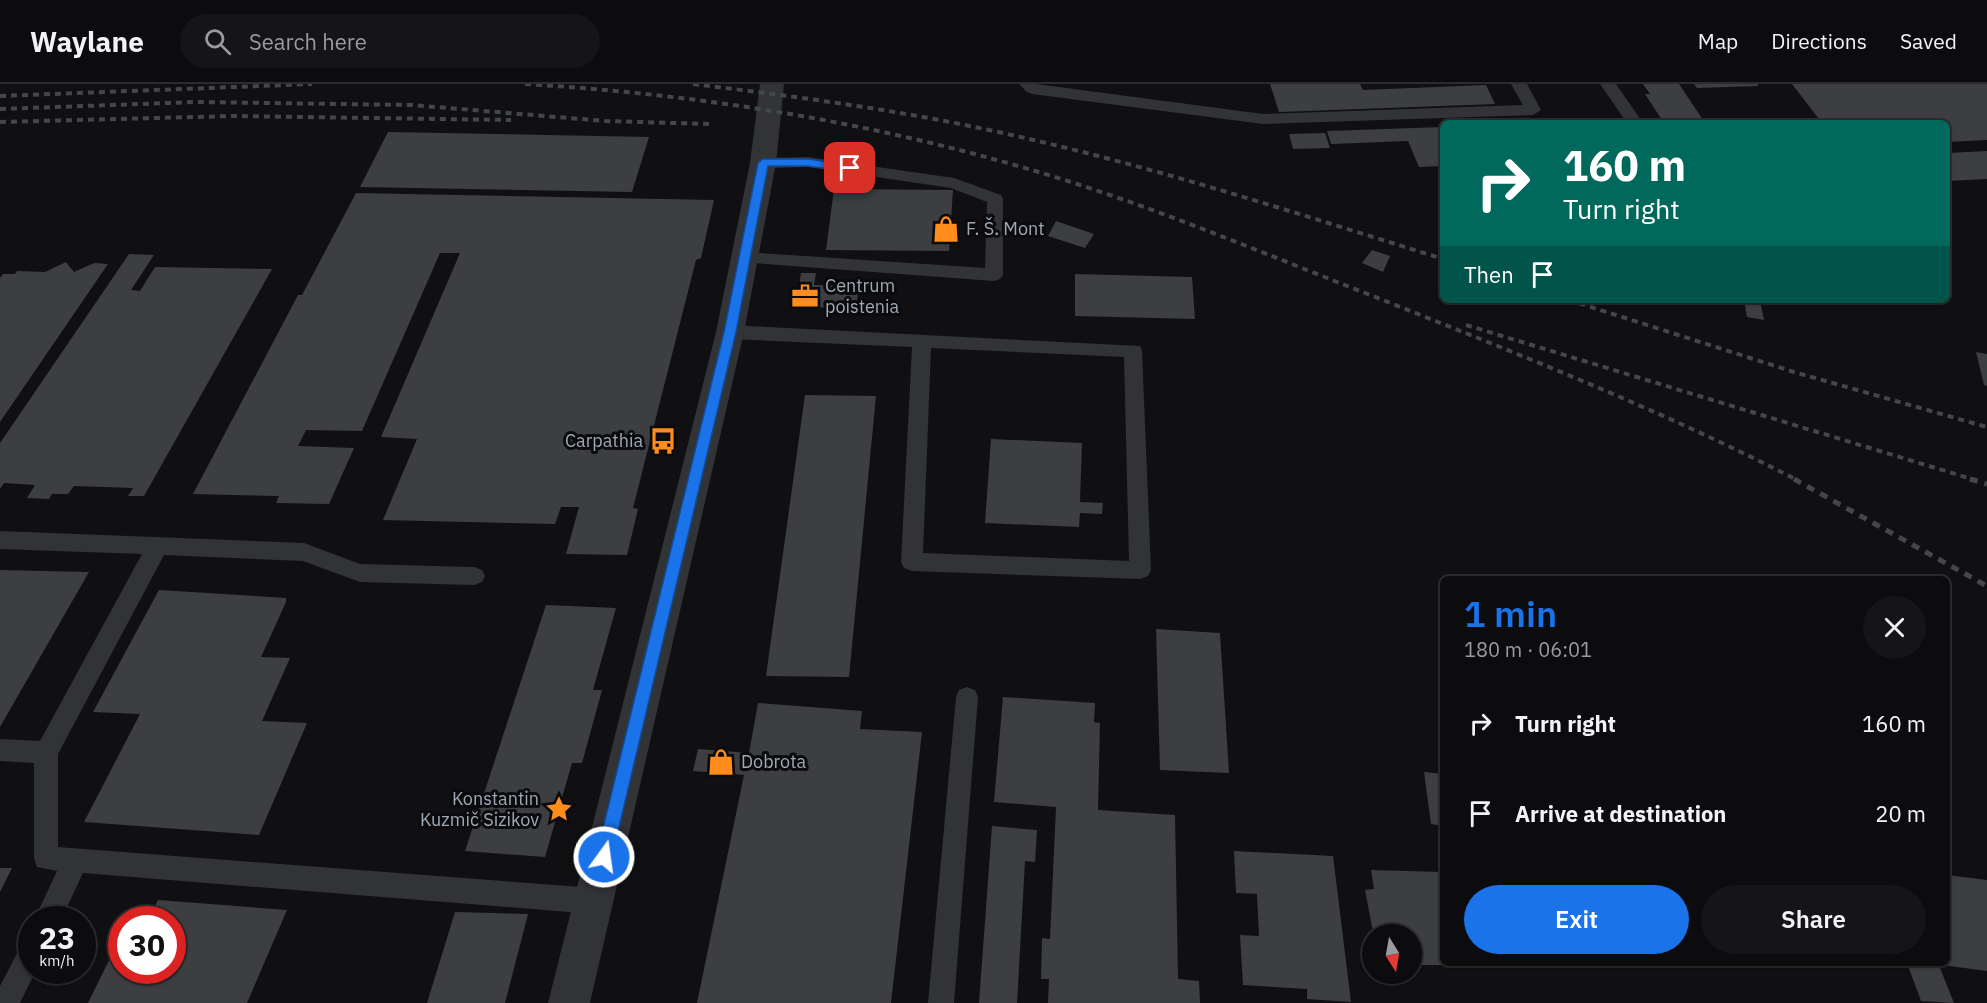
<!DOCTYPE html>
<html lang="en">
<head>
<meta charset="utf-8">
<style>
	:root { --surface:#0c0c0e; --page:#151517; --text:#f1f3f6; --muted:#9a9b9e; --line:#2c2c2e; --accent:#1a73e8 }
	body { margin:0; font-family:"IBM Plex Sans",sans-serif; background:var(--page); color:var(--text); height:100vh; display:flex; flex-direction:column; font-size:22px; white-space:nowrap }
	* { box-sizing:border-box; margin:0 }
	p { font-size:20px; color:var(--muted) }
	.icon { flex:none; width:33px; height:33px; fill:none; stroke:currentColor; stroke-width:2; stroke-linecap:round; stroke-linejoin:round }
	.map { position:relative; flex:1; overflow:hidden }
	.sheet { position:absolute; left:1440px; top:492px; width:510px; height:390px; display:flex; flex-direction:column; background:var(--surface); border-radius:9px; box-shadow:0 2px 4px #0004,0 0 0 2px var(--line) }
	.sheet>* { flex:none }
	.banner { position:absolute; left:1440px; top:36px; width:510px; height:183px; border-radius:9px; box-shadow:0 2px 4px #0004,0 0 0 2px var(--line); background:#00695c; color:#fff; overflow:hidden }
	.needle { width:39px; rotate:169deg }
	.controls { position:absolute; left:1362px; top:840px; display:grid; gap:12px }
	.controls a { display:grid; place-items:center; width:60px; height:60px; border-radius:50%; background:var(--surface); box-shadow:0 2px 4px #0004,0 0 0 2px var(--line); font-size:30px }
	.speed { position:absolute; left:18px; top:822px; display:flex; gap:12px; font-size:30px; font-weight:700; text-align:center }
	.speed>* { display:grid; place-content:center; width:78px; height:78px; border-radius:50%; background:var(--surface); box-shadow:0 2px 4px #0004,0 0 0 2px var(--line); line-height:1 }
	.speed small { font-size:15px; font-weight:400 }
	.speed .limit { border:9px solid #d22; background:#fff; color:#111 }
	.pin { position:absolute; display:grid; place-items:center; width:51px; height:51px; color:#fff; margin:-26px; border-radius:12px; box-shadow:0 3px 9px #0006 }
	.me { position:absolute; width:66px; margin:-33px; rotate:14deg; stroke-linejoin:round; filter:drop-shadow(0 0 4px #0008) }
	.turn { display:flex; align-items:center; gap:21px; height:126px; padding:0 24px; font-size:27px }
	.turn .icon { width:78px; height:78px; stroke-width:2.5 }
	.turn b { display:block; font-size:42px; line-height:51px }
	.then { display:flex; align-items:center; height:57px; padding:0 24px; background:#0003; gap:12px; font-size:22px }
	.round { display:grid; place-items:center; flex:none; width:63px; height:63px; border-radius:32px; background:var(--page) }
	.head { display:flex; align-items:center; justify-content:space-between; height:102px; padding:0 24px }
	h1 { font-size:36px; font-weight:600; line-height:45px; color:var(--accent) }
	.cta { display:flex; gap:12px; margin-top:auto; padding:12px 24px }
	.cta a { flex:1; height:69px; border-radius:36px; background:var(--accent); color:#fff; font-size:24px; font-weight:600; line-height:69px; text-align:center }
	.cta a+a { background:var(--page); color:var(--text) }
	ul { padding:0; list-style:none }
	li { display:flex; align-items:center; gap:18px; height:90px; padding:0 24px }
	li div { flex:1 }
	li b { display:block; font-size:22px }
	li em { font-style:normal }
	header { display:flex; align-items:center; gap:36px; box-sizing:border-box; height:84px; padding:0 30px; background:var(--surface); border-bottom:2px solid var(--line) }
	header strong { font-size:28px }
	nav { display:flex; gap:33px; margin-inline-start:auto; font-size:21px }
	.search { width:420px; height:54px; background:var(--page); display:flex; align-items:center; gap:15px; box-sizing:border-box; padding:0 21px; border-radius:33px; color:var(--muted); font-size:22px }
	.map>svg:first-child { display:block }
</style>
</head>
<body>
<header>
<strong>Waylane</strong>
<div class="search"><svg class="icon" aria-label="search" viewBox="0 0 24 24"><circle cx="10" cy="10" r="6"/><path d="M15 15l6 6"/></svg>Search here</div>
<nav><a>Map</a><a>Directions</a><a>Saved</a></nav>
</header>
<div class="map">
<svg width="1987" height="919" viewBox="0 0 1987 919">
	<rect width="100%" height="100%" fill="#101012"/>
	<path fill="#3c3e42" d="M1270,0h90l3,6 123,-5 9,19 -216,8z
		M1643,0h36l26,39h-41l-19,-29h5z
		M1694,0h64v2l-61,2z
		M1792,0h195v56l-40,2v-19h-125z
		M1443,43v39l-24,1 -11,-26 -77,3 -4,-13z
		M388,48l261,5 -17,55 -272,-5z
		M1325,49l5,15 -37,1 -4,-15z
		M1987,67v28l-40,2v-28z
		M834,105l119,1 -4,61 -123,-1z
		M356,109l358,7 -13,58 -5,2 -63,248 5,1 -11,46 -61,-1 13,-47h-18l-6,17 -172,-4 34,-81 -36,-2 79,-184h-20l-78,178 -56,-1 -8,16 56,2 -25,56 -53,-1 3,-7 -86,-2 105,-199h4z
		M1056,137l38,13 -9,14 -37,-12z
		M1372,166l18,6 -7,16 -21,-9z
		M129,170l25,1 -23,35 9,1 15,-24 117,2 -128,227h-16l5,-8 -59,-2 -6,8h-16l-3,5 -22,-1 8,-13 -31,-2 -4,6v-46z
		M66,178l8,10 20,-9 14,1 -108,158v-144l3,-4h12l2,-3 28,1z
		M801,189h15l-2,12 45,1 -3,22 -60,-1z
		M1075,190l117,3 3,42 -120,-3z
		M1744,216h16l4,20 -17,-3z
		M1976,268l11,2v32l-3,-1z
		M805,311l71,1 -27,281 -83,-1z
		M991,355l91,4 -2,59 23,1 -1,11 -22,-1 -1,14 -94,-4z
		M0,486l89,2 -89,155z
		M159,506l127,8v4l-25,55 29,1 -28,63 45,2 -48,112 -175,-13 56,-108 -47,-2z
		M546,521l70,3 -23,82h9l-20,73h-10l-27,94 -80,-6z
		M1156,545l64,4 9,140 -69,-3z
		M1003,613l92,6 -1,19 6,1 -2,87 77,5 3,164 21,2 1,22h-152l1,-24h-8l1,-41 8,1 6,-132 -62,-5z
		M758,619l104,8 -2,18 62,3 -31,271h-194l47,-228 -51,-4 5,-22 51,4z
		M1424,688l19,2v52l-12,-2z
		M992,742l45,4 -2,32 -10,-1 -8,142h-38z
		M1234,767l99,5 18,146 -44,-3v-10l-64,-4 -3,-50 19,1 -2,-42 -21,-1z
		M0,784h12l-12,24z
		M1371,786l70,2 2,91h17l1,2h-49v-31l-39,-2 -8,-42 9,-1z
		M1947,791l40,5v91l-45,-6v-2h5z
		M158,816l129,10 -40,93h-159l28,-57 6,1v23h50v-50h-24z
		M455,828l73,2 -23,89h-78z
		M1907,879h31l16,40 -33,-2z"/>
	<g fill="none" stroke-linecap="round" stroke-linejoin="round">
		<path fill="#313337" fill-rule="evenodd" d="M1019,0h17l227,30 260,-9 -12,-21h16l14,26 -8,5 -270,9 -231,-30 -5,-2z
			M1600,0h16l27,39h-16z
			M808,73l146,21 47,17 2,4v76l-3,4 -6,2 -255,-19 -3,-4 3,-4 6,-2 240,16 2,-66 -36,-14 -143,-21 -45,1 -6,-1 -2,-4 2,-4 6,-1z
			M730,241l410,21 2,5 9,219 -3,6 -8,3 -228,-8 -8,-3 -3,-6 11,-215 -182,-8 -6,-2 -3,-5 3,-5zM931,264l193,9 5,204 -206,-8z
			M0,447l304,12 56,21 114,3 8,3 3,6 -3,6 -8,3 -114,-3 -57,-21 -139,-6 -106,199v93l536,41 9,4 4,9 -4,9 -9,4 -511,-41 -22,47h-27l23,-49 -20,-4 -3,-9v-95l-34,-2v-22l40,2 102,-187 -142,-5z
			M967,603l8,3 3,7 -24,306h-26l28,-306 3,-7z
			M32,854v32h4l-16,33h-20v-17l23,-44z"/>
		<path fill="#313337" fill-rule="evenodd" d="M760,0h24l-8,79 -32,169 -154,671h-42l168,-671 34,-169z"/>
		<path stroke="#43474c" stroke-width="4" stroke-dasharray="6 5" stroke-linecap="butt" d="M525,0c187,11 371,42 549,99 105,34 206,77 309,117 140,56 280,111 414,180
			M693,0c99,12 198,25 296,46 154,33 304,82 454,129
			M0,12l312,-12
			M0,25l196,-7 216,3 193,16 104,3
			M0,38l234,-6 277,4
			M1569,216l225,72 193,55
			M1466,241l509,155"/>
		<path stroke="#43474c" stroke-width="5" stroke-dasharray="8 7" stroke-linecap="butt" d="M1794,395l193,107
			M1970,395l17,5"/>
	</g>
	<path fill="#1a73e8" stroke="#114b97" stroke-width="1.5" d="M763,75h45l42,6 5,3 -5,4 -42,-6h-40l-32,166 -124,525 -2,5 -6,3 -5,-3 -3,-5 128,-525 34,-169z"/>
	<defs>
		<symbol id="shop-bare" viewBox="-9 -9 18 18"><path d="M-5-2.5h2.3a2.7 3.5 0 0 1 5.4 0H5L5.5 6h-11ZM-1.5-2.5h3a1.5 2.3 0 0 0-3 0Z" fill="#ff8c1b" stroke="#0b0b0d" stroke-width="2.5" paint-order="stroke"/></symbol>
		<symbol id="office-bare" viewBox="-9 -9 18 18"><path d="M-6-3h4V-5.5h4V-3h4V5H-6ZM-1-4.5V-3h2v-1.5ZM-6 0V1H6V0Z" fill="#ff8c1b" stroke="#0b0b0d" stroke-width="2.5" paint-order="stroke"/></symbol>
		<symbol id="bus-bare" viewBox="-9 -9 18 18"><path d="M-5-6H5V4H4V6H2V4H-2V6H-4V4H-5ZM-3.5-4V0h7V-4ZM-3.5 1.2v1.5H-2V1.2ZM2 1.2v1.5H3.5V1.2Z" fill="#ff8c1b" stroke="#0b0b0d" stroke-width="2.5" paint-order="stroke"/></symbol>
		<symbol id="sight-bare" viewBox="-9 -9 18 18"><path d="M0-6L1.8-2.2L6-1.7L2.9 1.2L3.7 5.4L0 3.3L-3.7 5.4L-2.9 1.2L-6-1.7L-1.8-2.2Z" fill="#ff8c1b" stroke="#0b0b0d" stroke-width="2.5" paint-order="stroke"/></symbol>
	</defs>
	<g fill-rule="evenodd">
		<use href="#shop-bare" x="927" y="126" width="38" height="38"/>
		<use href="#office-bare" x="786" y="193" width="38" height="38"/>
		<use href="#bus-bare" x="644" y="338" width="38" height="38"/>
		<use href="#shop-bare" x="702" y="659" width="38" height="38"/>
		<use href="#sight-bare" x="540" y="706" width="38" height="38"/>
	</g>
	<g text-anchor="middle" stroke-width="6" stroke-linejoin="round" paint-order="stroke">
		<g font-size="18" fill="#9fa9b4" stroke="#0b0b0d" text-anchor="start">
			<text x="966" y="151">F. Š. Mont</text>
			<text x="825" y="208">Centrum<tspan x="825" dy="21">poistenia</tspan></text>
			<text x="643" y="363" text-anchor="end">Carpathia</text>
			<text x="741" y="684">Dobrota</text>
			<text x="539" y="721" text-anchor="end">Konstantin<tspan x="539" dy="21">Kuzmič Sizikov</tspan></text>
		</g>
	</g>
</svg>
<div class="controls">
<a><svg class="needle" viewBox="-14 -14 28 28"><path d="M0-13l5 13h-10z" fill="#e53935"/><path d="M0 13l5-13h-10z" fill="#9a9b9e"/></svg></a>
</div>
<div class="speed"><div>23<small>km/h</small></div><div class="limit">30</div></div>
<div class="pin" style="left:850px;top:84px;background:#d93025"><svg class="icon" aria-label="arrive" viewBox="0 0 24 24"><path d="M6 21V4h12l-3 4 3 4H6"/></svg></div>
<svg class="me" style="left:604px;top:773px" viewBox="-20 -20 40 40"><circle r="17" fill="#1a73e8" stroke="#fff" stroke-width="3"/><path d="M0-11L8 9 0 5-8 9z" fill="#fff"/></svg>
<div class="banner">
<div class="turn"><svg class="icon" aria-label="right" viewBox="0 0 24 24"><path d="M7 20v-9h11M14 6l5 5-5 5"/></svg><div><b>160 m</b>Turn right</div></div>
<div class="then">Then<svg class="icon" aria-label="arrive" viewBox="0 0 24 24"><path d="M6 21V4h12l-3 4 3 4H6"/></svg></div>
</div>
<section class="sheet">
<div class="head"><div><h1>1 min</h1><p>180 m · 06:01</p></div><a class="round"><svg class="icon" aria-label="close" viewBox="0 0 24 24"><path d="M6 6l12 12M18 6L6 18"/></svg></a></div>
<ul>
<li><svg class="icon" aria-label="right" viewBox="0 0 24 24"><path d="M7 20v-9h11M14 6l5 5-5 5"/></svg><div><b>Turn right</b></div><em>160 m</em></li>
<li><svg class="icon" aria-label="arrive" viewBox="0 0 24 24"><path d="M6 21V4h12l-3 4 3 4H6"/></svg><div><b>Arrive at destination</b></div><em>20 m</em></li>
</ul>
<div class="cta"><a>Exit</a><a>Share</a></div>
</section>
</div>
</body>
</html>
